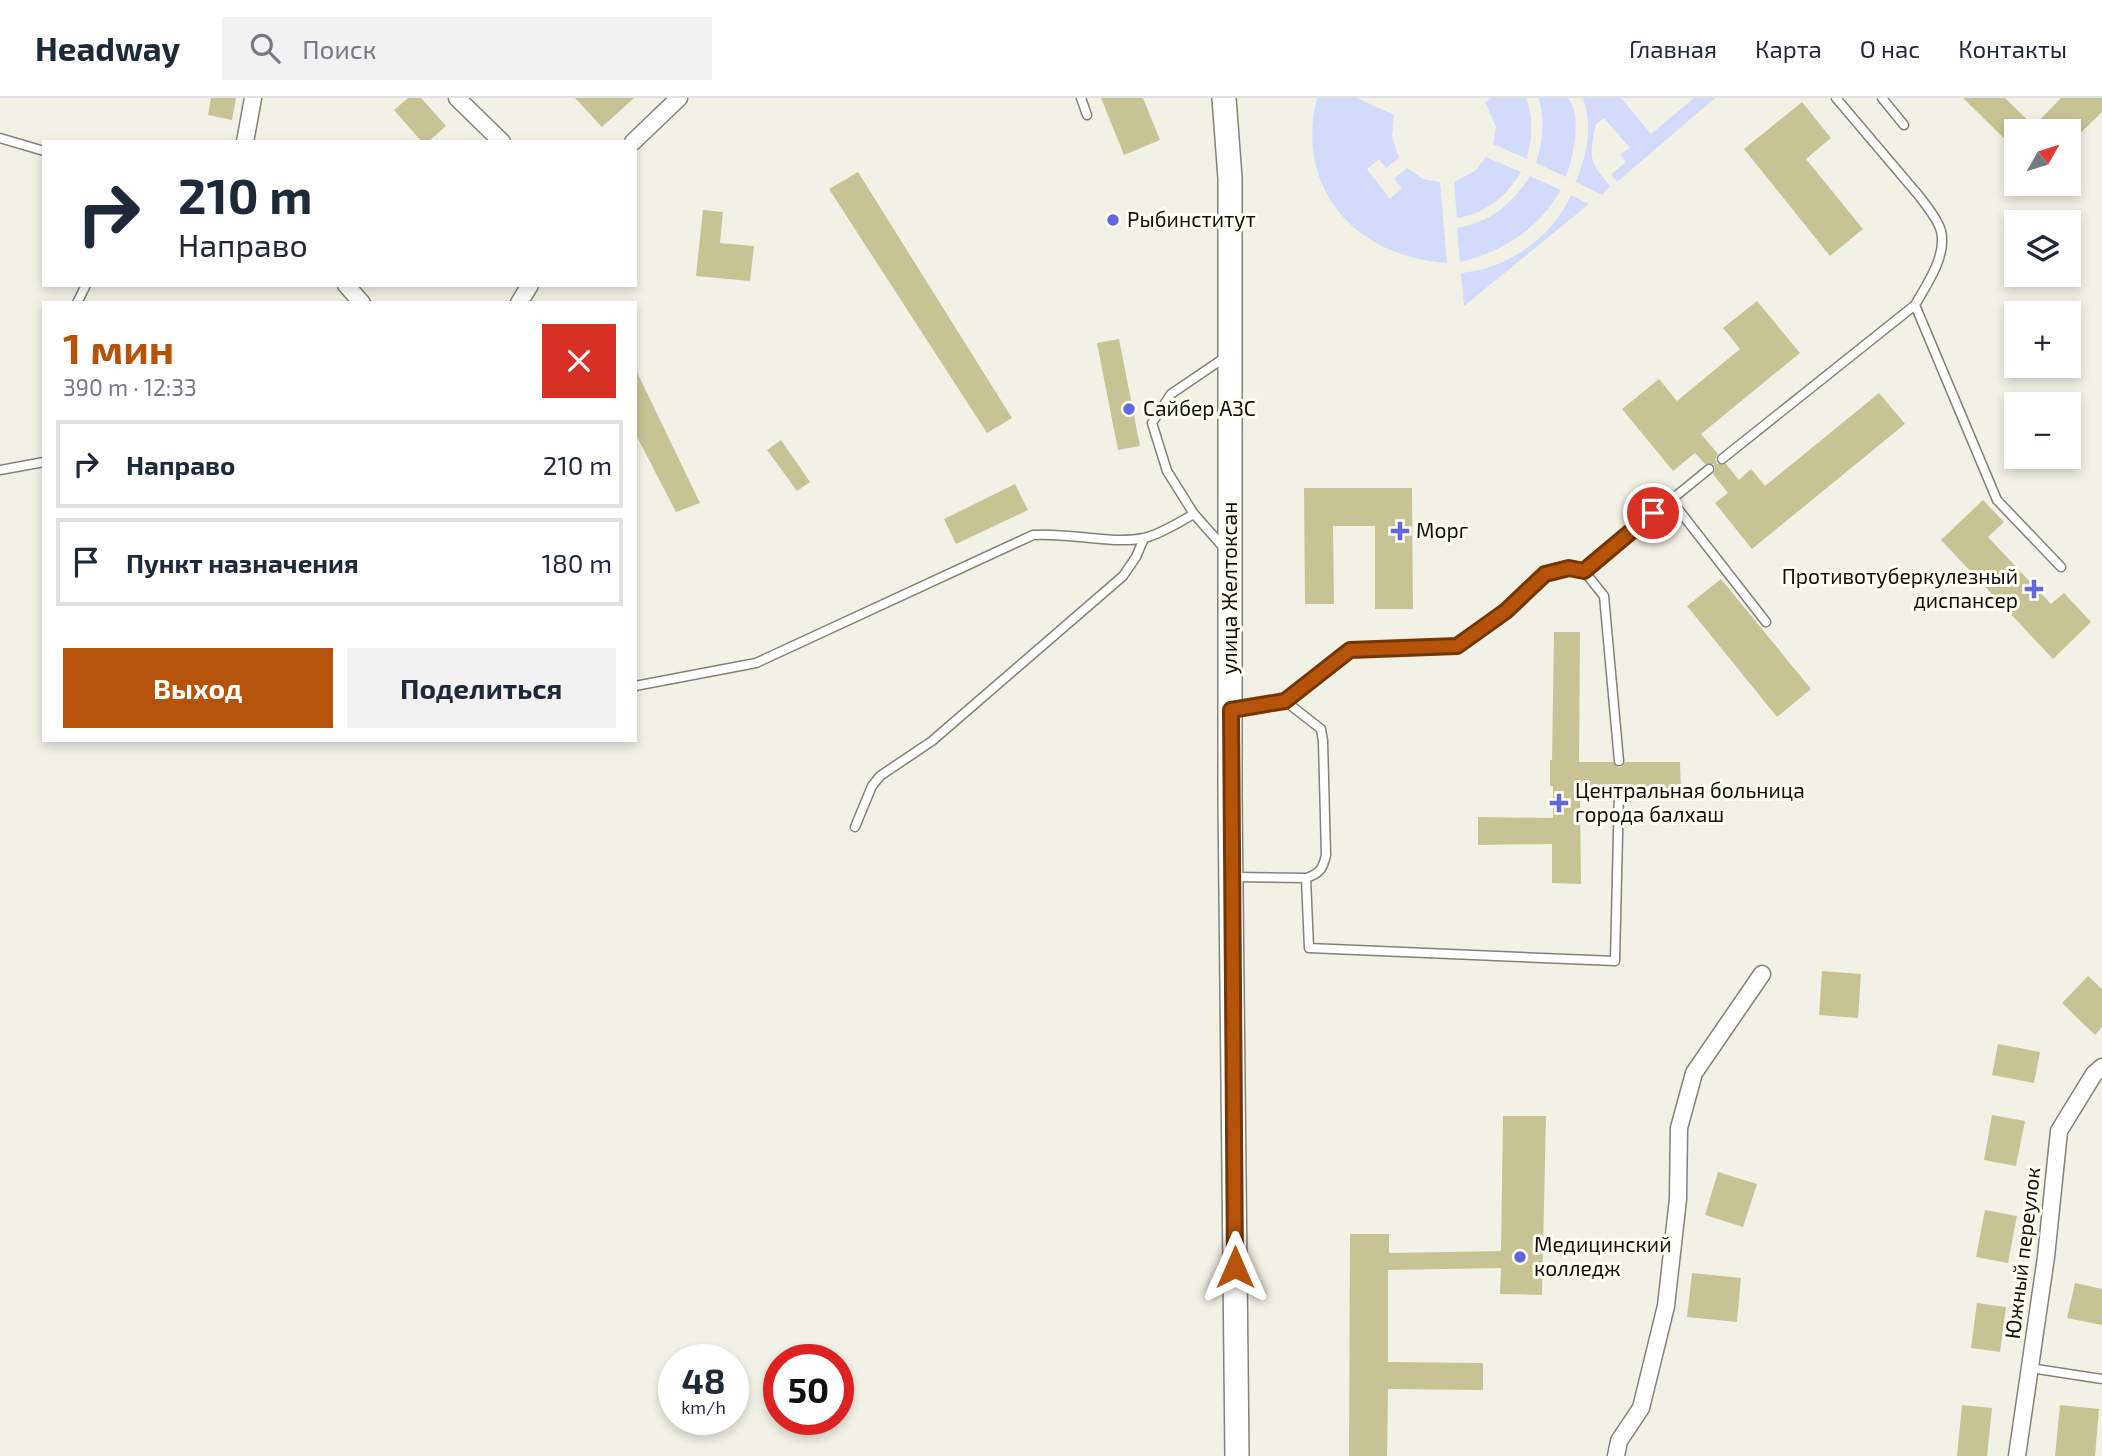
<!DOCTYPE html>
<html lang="ru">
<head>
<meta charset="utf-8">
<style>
	:root { --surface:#fff; --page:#f2f2f3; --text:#1f2937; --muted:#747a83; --line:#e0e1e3; --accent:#b45309 }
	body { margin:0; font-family:"Exo 2",sans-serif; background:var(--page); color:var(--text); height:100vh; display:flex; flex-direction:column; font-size:26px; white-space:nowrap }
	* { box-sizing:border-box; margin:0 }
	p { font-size:23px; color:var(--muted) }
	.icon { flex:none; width:38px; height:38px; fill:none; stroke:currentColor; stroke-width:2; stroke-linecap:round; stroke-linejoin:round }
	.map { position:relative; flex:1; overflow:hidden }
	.drawer { position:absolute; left:42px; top:203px; width:595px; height:441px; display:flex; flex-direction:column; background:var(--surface); border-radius:0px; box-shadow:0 4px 10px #0003 }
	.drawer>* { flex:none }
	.banner { position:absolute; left:42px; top:42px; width:595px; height:147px; border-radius:0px; box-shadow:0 4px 10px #0003; background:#fff; color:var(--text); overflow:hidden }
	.needle { width:46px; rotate:51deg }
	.fabs { position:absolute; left:2004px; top:21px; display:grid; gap:14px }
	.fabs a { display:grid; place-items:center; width:77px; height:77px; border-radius:0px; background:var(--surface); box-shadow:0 4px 10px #0003; font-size:35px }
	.speed { position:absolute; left:658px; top:1246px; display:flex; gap:14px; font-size:35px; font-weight:700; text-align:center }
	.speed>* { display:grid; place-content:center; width:91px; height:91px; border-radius:50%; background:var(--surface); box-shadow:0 4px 10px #0003; line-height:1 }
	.speed small { font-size:18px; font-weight:400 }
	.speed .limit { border:10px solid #d22; background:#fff; color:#111 }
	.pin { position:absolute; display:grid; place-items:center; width:60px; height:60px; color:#fff; margin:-30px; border:4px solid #fff; border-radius:50%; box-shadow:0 2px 7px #0007 }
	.me { position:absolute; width:77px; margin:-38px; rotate:0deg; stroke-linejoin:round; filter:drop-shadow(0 0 5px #0008) }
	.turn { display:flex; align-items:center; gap:24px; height:147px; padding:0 21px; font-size:32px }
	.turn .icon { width:91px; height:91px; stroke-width:2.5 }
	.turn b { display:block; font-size:49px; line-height:60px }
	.round { display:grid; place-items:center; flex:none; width:74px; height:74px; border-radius:0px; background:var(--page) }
	.overview { display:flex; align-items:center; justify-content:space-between; height:119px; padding:0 21px }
	h1 { font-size:42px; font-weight:700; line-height:52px; color:var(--accent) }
	.cta { display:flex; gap:14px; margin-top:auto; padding:14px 21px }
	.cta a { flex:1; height:80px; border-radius:0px; background:var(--accent); color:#fff; font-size:28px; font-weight:700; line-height:80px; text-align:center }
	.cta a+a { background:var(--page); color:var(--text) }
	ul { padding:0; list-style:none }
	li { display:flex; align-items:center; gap:21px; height:88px; margin:0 14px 10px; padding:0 7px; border:4px solid var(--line); border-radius:0px }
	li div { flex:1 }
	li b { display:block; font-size:26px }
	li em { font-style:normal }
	header { display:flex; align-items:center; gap:42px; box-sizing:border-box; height:98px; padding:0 35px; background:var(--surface); border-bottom:2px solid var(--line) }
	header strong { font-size:33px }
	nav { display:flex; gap:38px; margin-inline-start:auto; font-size:24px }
	.search { width:490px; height:63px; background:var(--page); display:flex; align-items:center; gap:18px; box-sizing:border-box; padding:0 24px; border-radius:0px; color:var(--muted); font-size:26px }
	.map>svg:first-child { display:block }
</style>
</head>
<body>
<header>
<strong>Headway</strong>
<div class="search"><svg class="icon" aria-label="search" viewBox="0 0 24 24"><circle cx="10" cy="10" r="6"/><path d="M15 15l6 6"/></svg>Поиск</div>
<nav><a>Главная</a><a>Карта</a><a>О нас</a><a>Контакты</a></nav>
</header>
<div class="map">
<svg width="2102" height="1358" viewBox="0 0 2102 1358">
	<rect width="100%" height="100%" fill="#f2f1e5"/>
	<path fill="#d4daf9" d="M1317,0h40l37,17 -2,22 7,21 -13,10 -7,-9 -12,10 23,30 12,-11 -8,-9 13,-11 16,11 17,3 7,81c-90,-6 -153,-74 -130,-165z
		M1491,0h35c8,20 6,40 1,61l-34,-15 3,-17 -11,-25z
		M1539,0h29c15,18 5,58 -2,79l-30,-14c7,-22 9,-42 3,-65z
		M1583,0h38l30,36 43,-36h21l-98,84 -6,-8 15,-12 -6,-7 10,-7 -26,-30 -8,6c-7,33 -8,36 14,62l-8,9 -26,-13c11,-28 17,-55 7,-84z
		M1486,59l35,15c-15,25 -35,41 -64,46l-3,-36 21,-11z
		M1530,78l31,14c-24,40 -57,61 -101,72l-3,-34c34,-6 55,-24 73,-52z
		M1571,97l18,9 -125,102 -3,-33c46,-4 91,-35 110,-78z"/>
	<path fill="#c8c395" d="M211,0h25l-4,22 -24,-5z
		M408,0h13l25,28 -18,16h-6l-28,-32z
		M575,0h59l-32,29z
		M1101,0h42l17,42 -36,15z
		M1963,0h42l29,28 27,-28h41v14l-34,33v-14h-52v19z
		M1802,4l29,36 -25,21 57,70 -33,27 -86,-107z
		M858,74l154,246 -25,15 -158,-244z
		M703,112l20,2 -3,31 34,3 -4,35 -54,-5z
		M1757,203l43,52 -99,81 17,20 -3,5 2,5h9l13,16 12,-11 14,17 114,-93 26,31 -153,125 -37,-46 13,-10 -15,-19 2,-5 -1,-5h-9l-10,-11 -22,18 -51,-62 37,-30 18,22 63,-52 -17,-21z
		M1119,241l21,107 -22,4 -21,-107z
		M635,270l65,135 -24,9 -41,-79z
		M781,342l29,42 -13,9 -30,-41z
		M1015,386l13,26 -72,34 -12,-25z
		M1304,390h108l1,121h-38v-83h-42l1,78h-29z
		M1983,402l21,22 -16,15 63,67 13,-11 27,29 -38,37 -112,-119z
		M1721,481l90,110 -34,28 -90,-111z
		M1554,534h26l-1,130h34l6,6 6,-6h55l1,28 -56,1 -2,-5 -5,-1 -6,6 -32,-1 1,94 -29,-1v-39l-74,1v-28l75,1v-32h-3v-26h2z
		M1822,873l39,3 -3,44 -39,-3z
		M2088,878l14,13v38l-7,8 -33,-32z
		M1998,946l42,8 -6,31 -42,-8z
		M1992,1017l33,6 -9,45 -32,-6z
		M1503,1018h43l-4,179 -42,-1 1,-26 -113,2v92l95,1v27l-95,-1 -1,67h-38l1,-222h39v19l112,-2z
		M1718,1074l39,12 -14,43 -38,-12z
		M1985,1112l32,6 -9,47 -32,-6z
		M1692,1175l49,5 -4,44 -50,-5z
		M2075,1185l27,6v36l-35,-7z
		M1977,1205l29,4 -6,45 -29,-4z
		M1962,1307l30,3 -5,48h-30z
		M2060,1307l39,4 -4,47h-40z"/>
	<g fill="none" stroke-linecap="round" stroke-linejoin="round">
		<defs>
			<path id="lane" d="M1081,0l6,17
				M1836,0l84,99c7,10 18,22 21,34 6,25 -14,53 -26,74l82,195 64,67
				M1882,0l22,27
				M0,40l44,13
				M77,205l9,-18
				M1722,361l193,-154
				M0,372l44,-8
				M1671,402l38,-31
				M1225,451l-31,-35 -27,-43 -15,-48 19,-29 56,-38
				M1584,473l87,-71 95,122
				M635,588l121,-23 277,-128c36,-3 77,10 111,3 17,-4 35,-16 50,-24
				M1285,603l36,28 2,12 3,114c-3,14 -7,19 -20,23
				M1233,612l52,-9 65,-51 107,-4 49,-35 39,-37 24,-7 15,4 20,25 15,165
				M855,729l17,-41 8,-10 52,-35 191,-165 13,-19 8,-19
				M1234,779l72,1 3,70 306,13 4,-170
				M2030,1270l72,11"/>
			<path id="street" d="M457,0l45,44
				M245,44l8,-44
				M633,44l46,-44
				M346,187l16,18
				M519,205l11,-18
				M1616,1358l3,-15 22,-33 25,-102 12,-107 1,-71 15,-55 68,-99
				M2017,1358l29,-199 13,-126 35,-57 8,-7"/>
			<path id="secondary" d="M1224,0l6,80v620l7,658"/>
		</defs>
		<use href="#lane" stroke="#838278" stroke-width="11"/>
		<use href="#street" stroke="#838278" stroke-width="19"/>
		<use href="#secondary" stroke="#838278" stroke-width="26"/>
		<use href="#lane" stroke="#fff" stroke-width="8"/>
		<use href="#street" stroke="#fff" stroke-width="16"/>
		<use href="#secondary" stroke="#fff" stroke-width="23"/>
	</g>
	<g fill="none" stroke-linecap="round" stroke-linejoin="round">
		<defs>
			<path id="route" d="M1235,1169l-4,-557 54,-9 65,-51 107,-4 49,-35 39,-37 24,-6 15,3 69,-58"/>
		</defs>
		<use href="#route" stroke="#753606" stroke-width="18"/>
		<use href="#route" stroke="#b45309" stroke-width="12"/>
	</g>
	<g fill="#6266df" stroke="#fffef3" stroke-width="2.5">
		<circle cx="1113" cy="122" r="7"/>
		<circle cx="1129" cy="311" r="7"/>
		<path d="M1396.5 422.5h7v7h7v7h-7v7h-7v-7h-7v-7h7z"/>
		<path d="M2030.5 480.5h7v7h7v7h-7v7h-7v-7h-7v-7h7z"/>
		<path d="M1555.5 694.5h7v7h7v7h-7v7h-7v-7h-7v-7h7z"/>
		<circle cx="1520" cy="1159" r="7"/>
	</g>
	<g text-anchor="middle" stroke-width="6" stroke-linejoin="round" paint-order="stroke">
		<g font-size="21" fill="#10100c" stroke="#fffef3" text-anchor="start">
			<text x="1127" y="129">Рыбинститут</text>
			<text x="1143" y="318">Сайбер АЗС</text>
			<text x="1416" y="440">Морг</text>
			<text x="2018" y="486" text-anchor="end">Противотуберкулезный<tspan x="2018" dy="24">диспансер</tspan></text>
			<text x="1575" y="700">Центральная больница<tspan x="1575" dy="24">города балхаш</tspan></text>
			<text x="1534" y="1154">Медицинский<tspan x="1534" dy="24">колледж</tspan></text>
		</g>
		<g font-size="21" fill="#10100c" stroke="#fffef3">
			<text transform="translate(1230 490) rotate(-90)" y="7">улица Желтоксан</text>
			<text transform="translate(2023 1155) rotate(-83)" y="7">Южный переулок</text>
		</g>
	</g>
</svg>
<div class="fabs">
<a><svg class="needle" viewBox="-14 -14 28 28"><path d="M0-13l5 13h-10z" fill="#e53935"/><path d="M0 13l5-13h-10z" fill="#747a83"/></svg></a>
<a><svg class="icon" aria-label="layers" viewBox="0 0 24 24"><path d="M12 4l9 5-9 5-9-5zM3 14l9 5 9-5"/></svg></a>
<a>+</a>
<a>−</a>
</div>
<div class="speed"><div>48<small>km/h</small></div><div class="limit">50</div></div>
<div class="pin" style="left:1653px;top:415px;background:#d93025"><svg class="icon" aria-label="arrive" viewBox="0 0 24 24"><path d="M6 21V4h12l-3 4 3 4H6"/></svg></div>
<svg class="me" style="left:1235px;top:1169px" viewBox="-20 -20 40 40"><path d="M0-17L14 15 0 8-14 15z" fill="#b45309" stroke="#fff" stroke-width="4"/></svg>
<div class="banner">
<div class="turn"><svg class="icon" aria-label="right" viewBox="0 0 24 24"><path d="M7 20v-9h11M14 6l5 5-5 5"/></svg><div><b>210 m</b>Направо</div></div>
</div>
<section class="drawer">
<div class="overview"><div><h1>1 мин</h1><p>390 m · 12:33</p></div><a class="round" style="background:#d93025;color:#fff"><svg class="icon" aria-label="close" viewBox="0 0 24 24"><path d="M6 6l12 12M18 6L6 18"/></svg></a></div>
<ul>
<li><svg class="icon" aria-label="right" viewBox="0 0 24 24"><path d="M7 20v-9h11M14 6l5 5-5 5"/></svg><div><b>Направо</b></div><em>210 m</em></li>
<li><svg class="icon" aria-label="arrive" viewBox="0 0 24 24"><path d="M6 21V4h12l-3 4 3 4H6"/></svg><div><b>Пункт назначения</b></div><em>180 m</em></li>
</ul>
<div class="cta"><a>Выход</a><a>Поделиться</a></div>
</section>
</div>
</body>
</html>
